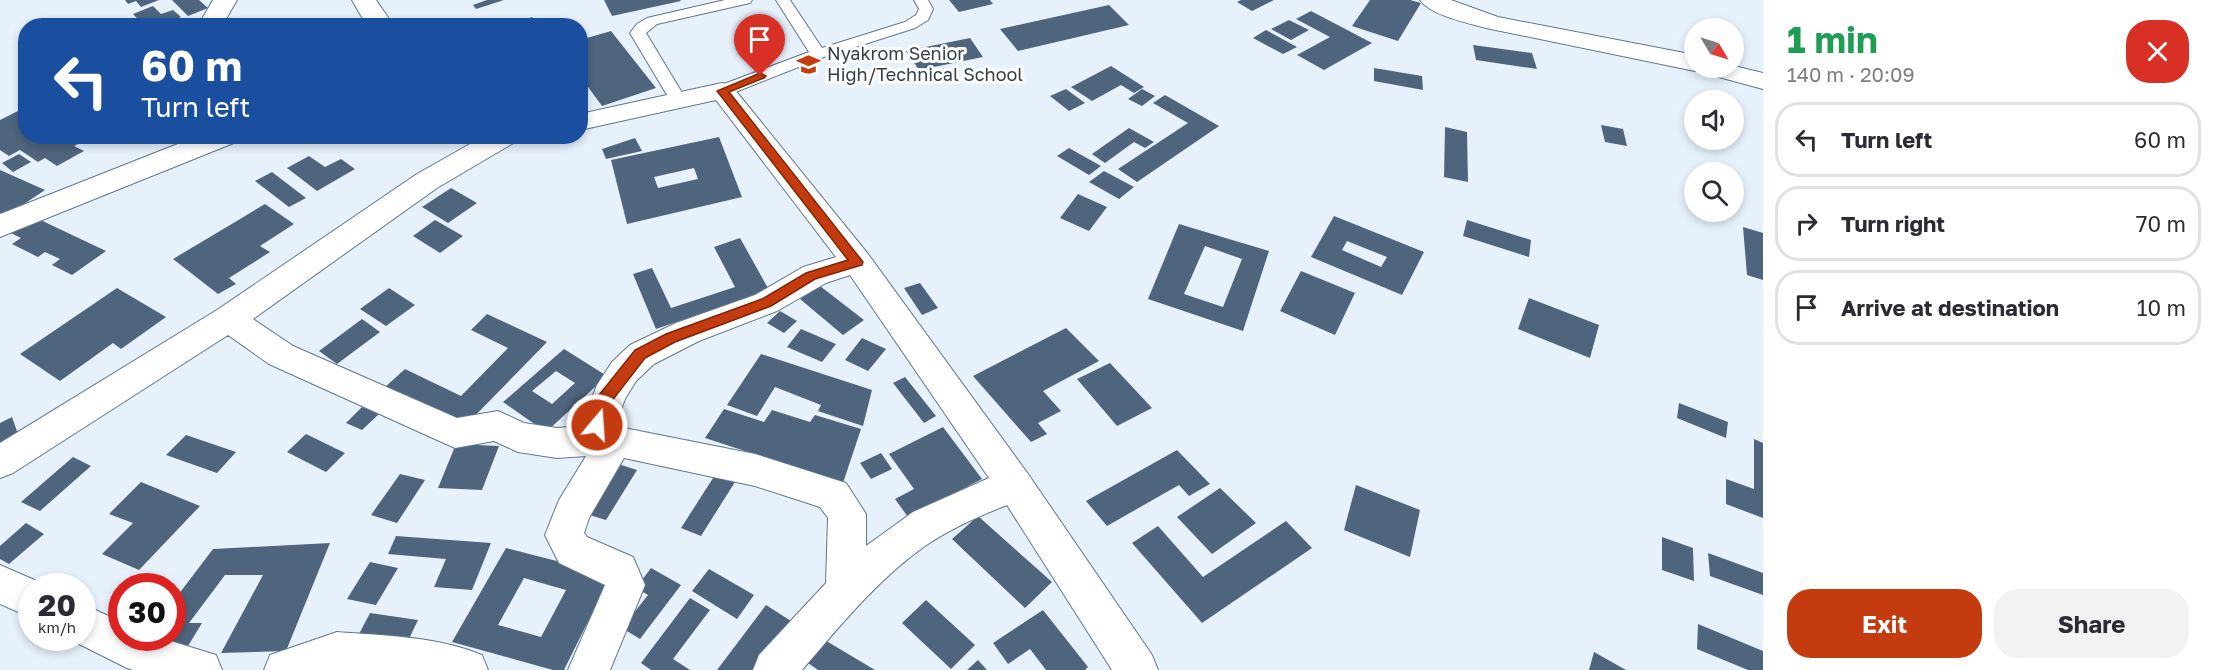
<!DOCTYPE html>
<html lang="en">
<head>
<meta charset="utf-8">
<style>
	:root { --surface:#fff; --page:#f2f2f3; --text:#2b2b33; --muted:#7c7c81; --line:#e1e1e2; --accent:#c33b0e }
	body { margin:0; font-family:"Golos Text",sans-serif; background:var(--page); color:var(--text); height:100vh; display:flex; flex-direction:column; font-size:22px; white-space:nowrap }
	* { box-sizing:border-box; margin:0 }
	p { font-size:20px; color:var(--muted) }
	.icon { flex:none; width:33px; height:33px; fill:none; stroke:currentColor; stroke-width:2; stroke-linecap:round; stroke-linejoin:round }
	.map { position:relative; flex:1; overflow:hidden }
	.panel { display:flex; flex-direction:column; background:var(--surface); width:450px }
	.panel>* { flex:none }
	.banner { position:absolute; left:18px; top:18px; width:570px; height:126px; border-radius:24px; box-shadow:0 3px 9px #0003; background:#1a4fa0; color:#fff; overflow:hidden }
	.needle { width:39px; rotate:128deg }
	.fabs { position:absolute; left:1684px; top:18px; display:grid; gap:12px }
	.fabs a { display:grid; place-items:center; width:60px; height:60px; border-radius:50%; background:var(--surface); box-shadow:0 3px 9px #0003; font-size:30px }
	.speed { position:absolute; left:18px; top:573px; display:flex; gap:12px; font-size:30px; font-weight:700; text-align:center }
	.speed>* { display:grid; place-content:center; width:78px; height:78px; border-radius:50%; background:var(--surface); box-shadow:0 3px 9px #0003; line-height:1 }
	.speed small { font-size:15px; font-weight:400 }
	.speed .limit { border:9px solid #d22; background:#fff; color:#111 }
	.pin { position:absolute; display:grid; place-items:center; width:51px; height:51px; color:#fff; margin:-62px -26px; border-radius:50% 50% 50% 0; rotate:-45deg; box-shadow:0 0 6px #0007 }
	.pin .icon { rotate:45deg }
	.me { position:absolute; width:66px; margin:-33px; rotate:18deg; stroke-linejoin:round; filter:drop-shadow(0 0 4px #0008) }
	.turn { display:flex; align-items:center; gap:21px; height:126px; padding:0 24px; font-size:27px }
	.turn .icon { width:78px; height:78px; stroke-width:2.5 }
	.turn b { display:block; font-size:42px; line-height:51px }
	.round { display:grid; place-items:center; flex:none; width:63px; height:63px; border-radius:24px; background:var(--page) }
	.headline { display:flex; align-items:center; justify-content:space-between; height:102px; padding:0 24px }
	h1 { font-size:36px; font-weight:700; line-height:45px; color:#1e9e55 }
	.primary-button { display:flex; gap:12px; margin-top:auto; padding:12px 24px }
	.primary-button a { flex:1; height:69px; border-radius:24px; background:var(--accent); color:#fff; font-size:24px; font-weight:700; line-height:69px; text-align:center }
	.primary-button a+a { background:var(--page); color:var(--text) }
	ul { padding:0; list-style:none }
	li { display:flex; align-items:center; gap:18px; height:75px; margin:0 12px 9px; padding:0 12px; border:3px solid var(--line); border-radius:24px }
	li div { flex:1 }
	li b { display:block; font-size:22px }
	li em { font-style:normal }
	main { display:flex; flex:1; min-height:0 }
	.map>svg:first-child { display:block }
</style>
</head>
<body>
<main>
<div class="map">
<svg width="1763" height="670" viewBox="0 0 1763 670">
	<rect width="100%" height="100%" fill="#e7f1fc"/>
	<path fill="#4e657d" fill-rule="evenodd" d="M125,0h34l-18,7 -5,-6 -8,3z
		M172,0h27l9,8 -20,8z
		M487,0h17l-28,9 -3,-4z
		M604,0h76l1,1 -69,15z
		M949,0h41l3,4 -34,8z
		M1241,0h33l-22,11 -15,-9z
		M1370,0h40l11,3 -23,38 -46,-15z
		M1109,5l20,20 -111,26 -18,-22z
		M153,6l8,8 12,-4 8,7 -21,9h-16l-11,-12z
		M1311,11l61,32 -48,27 -27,-15 33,-18 -34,-18z
		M532,17l6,6 -29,3v-1z
		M1289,20l20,10 -18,10 -20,-11z
		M1266,30l31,17 -14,7 -30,-16z
		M611,31l45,57 -54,18 -22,-30v-36z
		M970,38l13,19 -64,13 -13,-19z
		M1473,45l59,8 5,16 -61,-9z
		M1111,66l33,21 -10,6 -13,-8 -29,16 -21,-14z
		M1374,68l48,8 1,14 -49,-9z
		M1066,89l19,14 -16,8 -19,-15z
		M1142,89l13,7 -13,10 -14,-7z
		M1165,95l54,31 -82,56 -19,-13 70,-46 -35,-20z
		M26,107v29h44l10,7 -6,3 10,5 -27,15 -12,-8 -7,4 -18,-12 -11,6 -9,-6v-30z
		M1601,125l22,4 4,17 -22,-4z
		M1445,127l22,5 1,50 -24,-5z
		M1129,128l25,14 -9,6 -11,-6 -29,21 -13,-9z
		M719,137l23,60 -115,27 -16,-64zM694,168l4,11 -40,9 -4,-11z
		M635,138l7,13 -36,8 -4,-10z
		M1069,148l32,18 -12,9 -32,-19z
		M19,154l12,8 -18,10 -11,-9z
		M309,156l16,11 16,-8 14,10 -38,22 -30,-23z
		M0,170l45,20 -45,30z
		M1104,171l30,16 -15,12 -30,-17z
		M272,172l34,26 -17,9 -34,-26z
		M451,188l26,15 -29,20 -26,-16z
		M1078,194l29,13 -18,24 -29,-13z
		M265,204l29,20 -34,22 10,6 -41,26 7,6 -18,10 -45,-35z
		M32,216l74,35 -34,24 -20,-10 8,-6 -15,-7 -7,5 -26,-13 9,-6 -14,-7z
		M1334,216l90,36 -22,43 -91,-38zM1347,241l40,16 -6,10 -39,-17z
		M435,220l28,16 -23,17 -27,-17z
		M1467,220l64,20 -2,17 -66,-21z
		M1179,224l90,27 -26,80 -95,-32zM1205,246l37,13 -19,48 -39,-13z
		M1743,227l20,6v47l-16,-5z
		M740,238l29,52 -113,39 -23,-55 19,-6 19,40 64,-21 -21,-40z
		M1301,271l54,22 -20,42 -55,-24z
		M920,283l18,25 -16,7 -18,-27z
		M820,286l44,34 -21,15 -43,-36z
		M117,288l49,29 -45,32 -8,-6 -53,38 -40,-27z
		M389,288l26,17 -29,21 -26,-17z
		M1529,298l70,27 -9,33 -72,-29z
		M780,311l17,10 -13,12 -17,-10z
		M487,314l60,28 -84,86 -79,-40 21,-19 56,27 47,-48 -37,-18z
		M362,319l18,13 -43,32 -18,-13z
		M1066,328l33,33 -56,30 18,20 -23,12 9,11 -16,8 -58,-66z
		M801,329l35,15 -14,18 -35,-15z
		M862,338l24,11 -18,22 -23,-11z
		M564,349l43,27 -61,56 -43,-30zM556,371l19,12 -23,21 -20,-13z
		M761,354l111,36 -9,36 -45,-15 3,-6 -46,-18 -18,29 -30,-11z
		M1110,363l42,45 -35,18 -40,-47z
		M905,377l31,39 -12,7 -31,-40z
		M1679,403l49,19 -2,16 -49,-20z
		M362,407l17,7 -17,16 -16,-7z
		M724,409l40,13 8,-12 38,12 5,-7 46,14 -18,54 -138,-45z
		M12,417l7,20 -19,10v-24z
		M943,427l39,52 -74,38 -13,-18 19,-10 -25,-35z
		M306,434l39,19 -19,19 -39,-20z
		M186,435l50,17 -19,21 -51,-18z
		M1754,439l9,4v75l-37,-14v-25l28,10z
		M456,444l43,2 -17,44 -44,-2z
		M1177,450l33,34 -21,12 -10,-11 -72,41 -21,-25z
		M881,453l11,16 -21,10 -11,-16z
		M73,457l18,9 -51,45 -19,-9z
		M615,463l22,7 -31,50 -23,-7z
		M400,474l25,6 -28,43 -26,-8z
		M715,475l20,7 -34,54 -20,-8z
		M141,482l59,24 -61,64 -37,-16 31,-31 -24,-9z
		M1356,485l64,25 -10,47 -66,-27z
		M1220,488l36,35 -44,31 -35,-37z
		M978,516l74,66 -27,26 -73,-69z
		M1286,521l26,27 -110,75 -70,-80 26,-17 45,51z
		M26,523l18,11 -35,30 -9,-5v-13z
		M396,536l95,7 -19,47 -38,-3 12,-28 -58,-5z
		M1662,537l31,11 1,33 -32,-11z
		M330,543l-44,108 -65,2 42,-78h-38l-36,48h13l-14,23 -38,-7 22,-1v-35l41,-54z
		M506,548l105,27 -47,95h-11l-101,-28zM524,578l42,12 -25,47 -43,-12z
		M1708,553l55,20v22l-53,-19z
		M370,562l28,6 -22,37 -29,-6z
		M651,568l30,17 -41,54 -18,-11 26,-33 -12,-7z
		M709,569l45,26 -17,24 -45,-28z
		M690,598l20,12 -37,49 17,11h-39l-10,-7z
		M926,600l49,45 -24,24 -49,-46z
		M766,605l25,16 -36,49h-38z
		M1043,610l45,57 -3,3h-39l-16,-21 -22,15 -15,-21z
		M370,613l48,7 -11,23 -49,-7z
		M1698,624l65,27v19h-15l-51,-21z
		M823,639l52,31h-57l-10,-7z
		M1594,652l32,18h-37z
		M978,660l9,10h-20z"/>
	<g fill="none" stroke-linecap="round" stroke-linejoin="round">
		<defs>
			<path id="lane" d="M725,0h27l-2,3 -93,21 -11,9 41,68 -2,4h-12l-43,-72 7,-9 10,-6z
				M776,0h14l32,48 83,-26 11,-7 3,-6 -5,-9h14l5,9 -5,11 -13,8 -91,29 -96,38h-12l-2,-4 2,-4 93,-35z"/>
			<path id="street" d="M213,0h24l-15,26h-24z
				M352,0h24l18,26h-27z
				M1420,0h31l47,17 197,38v13l39,-2 29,7v16l-59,-16 -3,-4 -6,2 -209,-43c-18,-5 -56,-13 -66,-28z
				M722,83l9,2 137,169 160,220 124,181 6,15h-46l-105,-165c-28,11 -57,24 -82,41 -48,34 -85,80 -123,124h-49l6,-15 67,-72 2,-65 -8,-11 -65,-21 -131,-28 -35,60 -5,15 3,4 46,20 12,28 -35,85h-42l37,-85 -46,-22 -14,-28 14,-35 27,-44 -29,2 -39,-6 -24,-11 -39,7 -186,-84 -41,-29 -215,138 -13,5v-35l217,-133 200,-136 67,-38h34l-3,6 -78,46 -184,131 40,27 164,72 41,-7 26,12 33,5 24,-2 16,-41 15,-23 18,-17 46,-22 79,-28 48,-28 33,-10 -120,-157 -136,30v-16zM850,275l139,203 -76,34 -47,34v-32l-20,-31 -91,-29 -136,-27 -3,-4 9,-24 11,-18 18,-17 45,-23 78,-30 49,-28z
				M198,136h41l-3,6 -236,95v-23l3,-1z
				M0,565l46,20 -14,1v32l-32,-14z
				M82,604l40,18v16h39l55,17 6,15h-89l-6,-2 -60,-30h15z
				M337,632c49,4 99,4 145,23l6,15h-224l6,-15z"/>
		</defs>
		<use href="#lane" stroke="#5f778f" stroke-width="2"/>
		<use href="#street" stroke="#5f778f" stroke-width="2"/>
		<use href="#lane" fill="#fff" fill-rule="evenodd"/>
		<use href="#street" fill="#fff" fill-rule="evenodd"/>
	</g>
	<path fill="#c33b0e" stroke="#7f2609" stroke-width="1.5" d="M760,73l6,3 -2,2 -35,14 134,170 -1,3 -47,14 -44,27 -96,36 -30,16 -34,44 -8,27h-11l-2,-4 9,-30 36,-45 31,-16 96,-35 44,-26 42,-13 -131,-169z"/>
	<defs>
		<symbol id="school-bare" viewBox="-9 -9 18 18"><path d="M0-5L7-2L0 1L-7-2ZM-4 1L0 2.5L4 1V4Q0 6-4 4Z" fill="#c33b0e" stroke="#fdfdfd" stroke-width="2.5" paint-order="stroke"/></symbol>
	</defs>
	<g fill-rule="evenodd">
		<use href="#school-bare" x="792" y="48" width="33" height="33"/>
	</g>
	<g text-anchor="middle" stroke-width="6" stroke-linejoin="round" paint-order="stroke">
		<g font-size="18" fill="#333e49" stroke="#fdfdfd" text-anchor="start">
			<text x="827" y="60">Nyakrom Senior<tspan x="827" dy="21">High/Technical School</tspan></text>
		</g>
	</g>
</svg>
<div class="fabs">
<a><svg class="needle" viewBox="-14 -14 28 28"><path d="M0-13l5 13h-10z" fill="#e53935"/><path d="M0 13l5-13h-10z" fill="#7c7c81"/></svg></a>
<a><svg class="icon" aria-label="sound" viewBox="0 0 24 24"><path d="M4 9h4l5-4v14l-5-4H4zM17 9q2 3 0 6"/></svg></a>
<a><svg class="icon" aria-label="search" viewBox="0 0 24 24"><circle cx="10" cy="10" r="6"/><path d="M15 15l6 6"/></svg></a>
</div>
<div class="speed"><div>20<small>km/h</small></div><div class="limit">30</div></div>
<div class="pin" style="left:760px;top:76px;background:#d93025"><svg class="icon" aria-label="arrive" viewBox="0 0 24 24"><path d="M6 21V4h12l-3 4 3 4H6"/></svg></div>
<svg class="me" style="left:597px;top:425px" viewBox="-20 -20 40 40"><circle r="17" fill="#c33b0e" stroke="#fff" stroke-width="3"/><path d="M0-11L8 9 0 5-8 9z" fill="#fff"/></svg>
<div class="banner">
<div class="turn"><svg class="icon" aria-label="left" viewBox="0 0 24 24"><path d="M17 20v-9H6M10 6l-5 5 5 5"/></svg><div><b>60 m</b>Turn left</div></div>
</div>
</div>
<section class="panel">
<div class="headline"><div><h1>1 min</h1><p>140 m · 20:09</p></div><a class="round" style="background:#d93025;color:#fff"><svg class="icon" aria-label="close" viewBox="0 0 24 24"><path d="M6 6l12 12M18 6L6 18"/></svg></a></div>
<ul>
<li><svg class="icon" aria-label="left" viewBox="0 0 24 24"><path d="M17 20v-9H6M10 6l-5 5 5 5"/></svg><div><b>Turn left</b></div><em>60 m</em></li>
<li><svg class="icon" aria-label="right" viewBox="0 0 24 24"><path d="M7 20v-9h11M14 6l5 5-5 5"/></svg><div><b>Turn right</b></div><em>70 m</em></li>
<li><svg class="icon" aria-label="arrive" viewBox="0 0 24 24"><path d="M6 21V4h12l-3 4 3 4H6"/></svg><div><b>Arrive at destination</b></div><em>10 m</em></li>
</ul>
<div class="primary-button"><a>Exit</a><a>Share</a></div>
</section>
</main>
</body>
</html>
